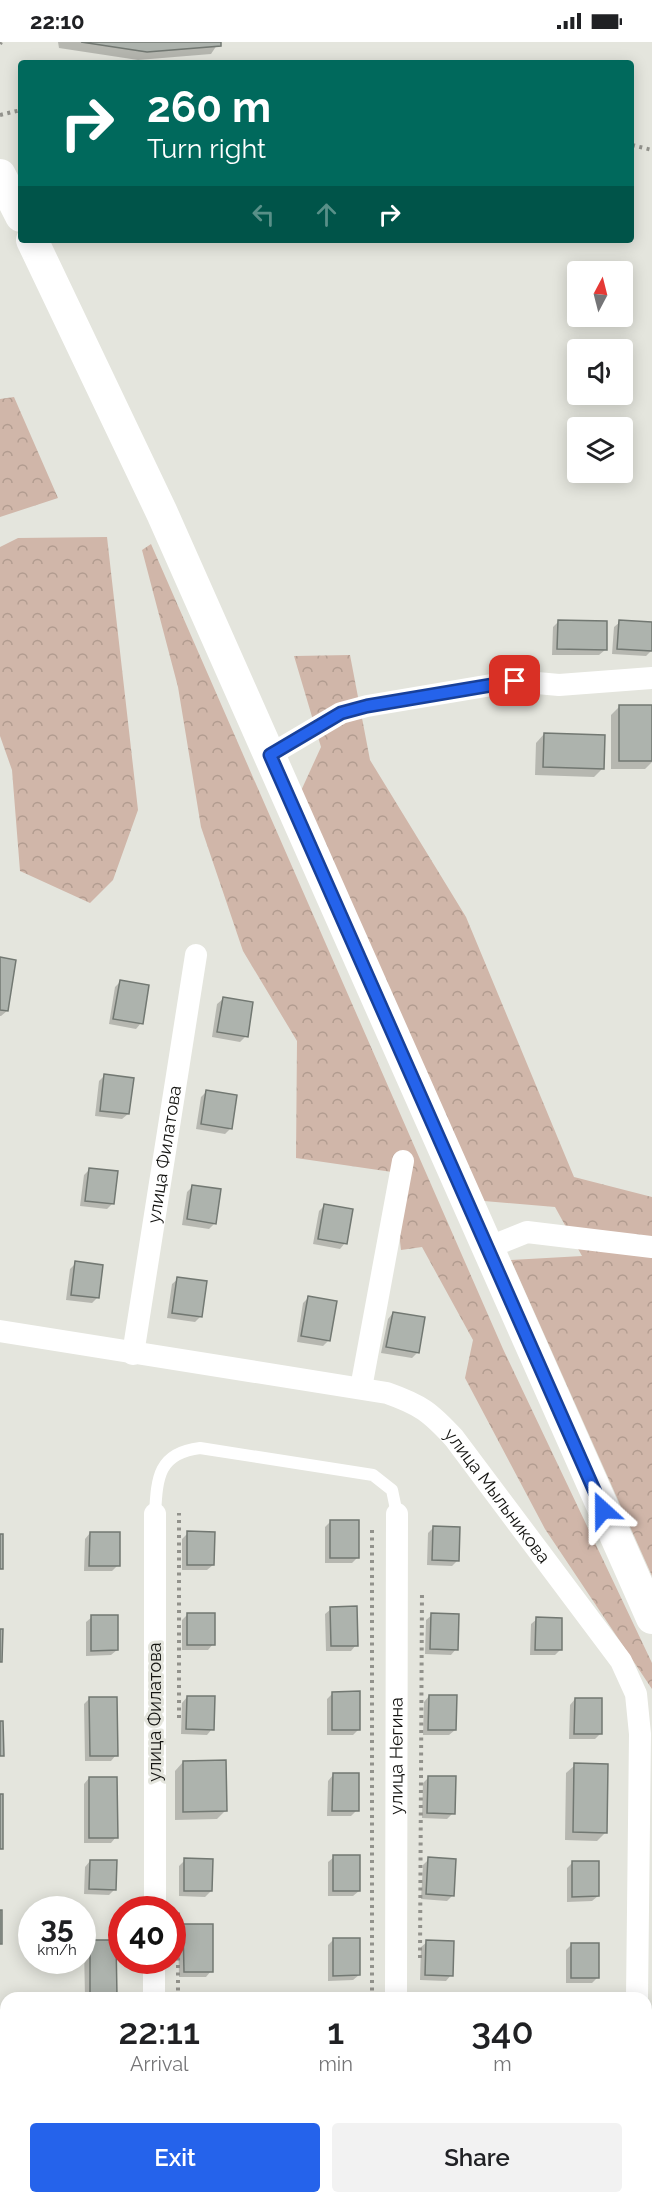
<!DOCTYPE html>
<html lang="en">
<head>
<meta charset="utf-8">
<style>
	:root { --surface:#fff; --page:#f2f2f2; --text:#202124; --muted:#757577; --accent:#2563eb }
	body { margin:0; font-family:Raleway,sans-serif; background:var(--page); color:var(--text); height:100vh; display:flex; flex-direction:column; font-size:22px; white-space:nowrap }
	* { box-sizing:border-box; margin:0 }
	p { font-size:20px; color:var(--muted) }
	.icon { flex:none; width:33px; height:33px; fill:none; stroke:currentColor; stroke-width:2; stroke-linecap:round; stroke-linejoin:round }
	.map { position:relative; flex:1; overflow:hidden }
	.details { position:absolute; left:0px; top:1950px; width:652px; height:212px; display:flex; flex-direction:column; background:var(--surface); border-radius:18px 18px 0 0; box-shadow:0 3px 15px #0003 }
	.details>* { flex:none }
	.banner { position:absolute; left:18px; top:18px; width:616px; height:183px; border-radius:6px; box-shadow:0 3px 15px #0003; background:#00695c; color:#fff; overflow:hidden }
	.needle { width:39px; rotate:7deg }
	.fabs { position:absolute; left:567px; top:219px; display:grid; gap:12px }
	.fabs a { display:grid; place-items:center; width:66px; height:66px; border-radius:6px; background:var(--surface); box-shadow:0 3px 15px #0003; font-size:30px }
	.speed { position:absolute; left:18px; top:1854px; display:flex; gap:12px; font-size:30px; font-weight:700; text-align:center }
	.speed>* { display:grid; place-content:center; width:78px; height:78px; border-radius:50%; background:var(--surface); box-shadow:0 3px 15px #0003; line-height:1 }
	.speed small { font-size:15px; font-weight:400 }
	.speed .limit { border:9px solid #d22; background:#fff; color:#111 }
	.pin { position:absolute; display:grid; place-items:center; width:51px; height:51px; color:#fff; margin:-26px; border-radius:12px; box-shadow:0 3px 9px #0006 }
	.me { position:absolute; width:66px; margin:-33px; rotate:336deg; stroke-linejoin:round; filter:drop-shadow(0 0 4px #0008) }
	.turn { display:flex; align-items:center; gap:21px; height:126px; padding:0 30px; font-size:27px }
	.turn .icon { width:78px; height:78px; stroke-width:2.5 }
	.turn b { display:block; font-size:42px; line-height:51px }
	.lanes { display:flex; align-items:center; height:57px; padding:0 30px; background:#0003; justify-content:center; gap:30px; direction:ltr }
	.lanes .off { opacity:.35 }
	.eta { display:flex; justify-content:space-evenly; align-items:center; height:102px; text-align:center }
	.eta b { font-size:36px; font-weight:600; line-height:42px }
	.button { display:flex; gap:12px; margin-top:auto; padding:12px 30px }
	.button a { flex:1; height:69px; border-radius:6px; background:var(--accent); color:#fff; font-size:24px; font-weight:600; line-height:69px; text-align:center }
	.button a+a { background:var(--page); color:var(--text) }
	.status { display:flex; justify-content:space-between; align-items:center; height:42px; padding:0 30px; background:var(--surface); direction:ltr }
	.status svg { height:16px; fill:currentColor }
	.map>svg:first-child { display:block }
</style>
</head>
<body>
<div class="status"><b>22:10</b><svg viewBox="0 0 49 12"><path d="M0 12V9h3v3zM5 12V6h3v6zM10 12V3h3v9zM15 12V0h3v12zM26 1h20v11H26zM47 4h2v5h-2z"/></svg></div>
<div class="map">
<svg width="652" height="2161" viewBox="0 0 652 2161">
	<defs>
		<pattern id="forest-crowns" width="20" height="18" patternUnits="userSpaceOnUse" patternTransform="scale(1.5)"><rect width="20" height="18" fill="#d0b6a9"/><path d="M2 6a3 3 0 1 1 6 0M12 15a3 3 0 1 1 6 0" fill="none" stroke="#b29c90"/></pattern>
	</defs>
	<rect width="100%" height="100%" fill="#e4e5dd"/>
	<path fill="url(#forest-crowns)" d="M14,355l44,101 -58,19v-118z
		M107,495l31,273 -25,70 -23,23 -70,-32 -8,-101 -12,-34v-189l18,-9z
		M151,502l352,805 149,314v191v-165l-107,-160 -80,-151 8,-38 -51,-93 -21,3 -9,-78 -96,-14 1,-117 -54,-90 -42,-124 -23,-140 -36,-137z
		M350,613l20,105 96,157 108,260 78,20v379l-141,-316 71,-4 -27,-49 -71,-6 -184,-408 21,-46 -27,-91z"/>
	<path fill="#0003" d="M58,0h161l-8,12 -73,6 -79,-12z
		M558,580l47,28 -6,5h-47l1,-28z
		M620,580l32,2v26l-6,6 -34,-2 2,-27z
		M619,665h33v55l-7,7h-34v-54z
		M544,692l59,34 -9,9 -59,-2 1,-32z
		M0,916l7,53 -6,5h-1z
		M120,940l21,41 -5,6 -27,-5 6,-37z
		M223,957l23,37 -6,6 -28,-5 5,-33z
		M105,1033l23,39 -6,5 -27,-3 4,-35z
		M206,1050l25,36 -6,6 -29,-5 5,-32z
		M90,1127l23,34 -6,6 -27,-3 4,-31z
		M193,1144l22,37 -6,6 -27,-4 5,-33z
		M325,1163l20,38 -5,6 -27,-5 6,-33z
		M76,1221l21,35 -5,5 -26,-3 4,-31z
		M178,1237l23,37 -6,6 -28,-4 5,-34z
		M309,1255l20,43 -6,6 -26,-4 6,-39z
		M393,1271l24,40 -5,5 -31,-5 7,-34z
		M331,1479l27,36 -6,6h-27v-36z
		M433,1486l25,32 -6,6 -25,-1 1,-32z
		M90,1491l28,32 -6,6h-28l1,-32z
		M188,1491l25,32 -6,5h-25v-31z
		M331,1567l25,36 -5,6h-25l-1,-37z
		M188,1572l25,30 -5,6h-26v-30z
		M432,1573l24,34 -5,6 -26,-1 1,-34z
		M92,1575l25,33 -6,5 -25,1v-34z
		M537,1577l23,31 -5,5h-25l1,-31z
		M333,1651l26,36 -6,6h-26v-36z
		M429,1654l26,34 -6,5h-26l1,-33z
		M187,1655l25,32 -5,6 -26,-1 1,-31z
		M90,1656l26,57 -5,6h-26l-1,-57z
		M575,1657l25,35 -5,5h-26l1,-34z
		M183,1720l42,49 -8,8 -42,1v-49z
		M575,1723l31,67 -9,9 -32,-1 1,-67z
		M333,1733l24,35 -6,6h-24l1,-35z
		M429,1735l24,36 -6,6 -25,-1 1,-35z
		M89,1736l27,59 -5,6h-27v-59z
		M334,1815l25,34 -6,5h-25v-34z
		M429,1817l24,36 -6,6 -26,-2 2,-34z
		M185,1818l26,31 -6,6 -26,-1v-30z
		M90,1819l25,28 -6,6 -25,-1 1,-27z
		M573,1820l25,34 -6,5 -25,1v-34z
		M184,1884l27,45 -5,6h-27l-1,-46z
		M333,1898l26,35 -6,5 -25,1v-36z
		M90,1900l25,54 -2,2h-28l-1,-51z
		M427,1900l24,33 -5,6 -26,-1 1,-33z
		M572,1902l26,33 -6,6h-26v-33z"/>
	<path fill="#adb3ad" stroke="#727872" stroke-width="1.5" d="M81,0h140v4l-74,6z
		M558,578l49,1v29l-50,-1z
		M619,578l33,2v29l-35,-2z
		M619,663h33v56h-33z
		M544,691l61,2 -1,34 -61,-2z
		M0,915l16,3 -8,51 -8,-1z
		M120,938l29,5 -6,39 -30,-5z
		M223,955l30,5 -5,35 -31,-5z
		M104,1032l30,4 -5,36 -29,-3z
		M206,1048l31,5 -5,34 -31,-5z
		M89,1126l29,3 -4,33 -29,-3z
		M192,1143l29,4 -5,35 -29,-5z
		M324,1162l29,5 -6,35 -29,-5z
		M75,1219l28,4 -4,33 -28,-3z
		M177,1235l30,4 -5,36 -30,-4z
		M308,1254l29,5 -7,40 -29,-5z
		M393,1270l32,5 -6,36 -33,-6z
		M330,1478h29v38h-29z
		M433,1484l27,1 -1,34 -27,-1z
		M187,1489l28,1 -1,33h-27z
		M90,1490h30v34h-31z
		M0,1492h3v35h-3z
		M357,1564l1,40h-27l-1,-39z
		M187,1571h28v32h-28z
		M431,1571l28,1 -1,36 -28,-1z
		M91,1573h27v35l-27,1z
		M536,1575l26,1v32h-27z
		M0,1587h3l-1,33h-2z
		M360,1649v39h-28v-38z
		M429,1653h28l-1,35h-28z
		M187,1654h28l-1,34 -28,-1z
		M89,1655h28l1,59h-28z
		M575,1656h27v36h-28z
		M0,1679h3l1,35h-4z
		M226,1718l1,51 -44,1v-51z
		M574,1721l34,1 -1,69 -34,-1z
		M333,1731h26v38h-27z
		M428,1734h28l-1,38 -28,-1z
		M89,1735h28l1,61h-29z
		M0,1752h3v55h-3z
		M333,1813h27v36h-27z
		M428,1815l28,2 -2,37 -28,-2z
		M184,1816l29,1 -1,32h-28z
		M90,1818h27l-1,30 -27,-1z
		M572,1819h27v35l-27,1z
		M0,1868h2v34h-2z
		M183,1882h30v48h-29z
		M333,1896h27v37l-27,1z
		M90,1898h26l1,56 -27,1z
		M426,1898l28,1 -1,35 -28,-1z
		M571,1901h28v35h-28z
		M0,2058h3v34h-3z"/>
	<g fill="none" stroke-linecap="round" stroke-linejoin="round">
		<path stroke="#92928c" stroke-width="4" stroke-dasharray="3 4.5" stroke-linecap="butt" d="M0,2l1,-2
			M0,73l21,-5
			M632,103l20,5
			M372,1488v468
			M179,1676v-205
			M420,1916l2,-367
			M178,1956v-89
			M372,2161v-5
			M613,2161v-5"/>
		<path stroke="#fff" stroke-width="12" d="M155,1472c2,-36 3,-61 45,-66l173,27 19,15 5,24"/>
		<g stroke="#fff" stroke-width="22">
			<path d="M270,713l71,-42 26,-7 148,-25 44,4 93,-7"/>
			<path d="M487,1206l40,-16 125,15"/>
			<path id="s1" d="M0,1289l387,62c34,12 43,19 67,45l167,223 15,33 4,40 -3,264"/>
			<path id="s2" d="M133,1312l63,-399"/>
			<path d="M361,1346l42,-227"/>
			<path d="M155,1868v-396"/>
			<path d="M154,1956v-38"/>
			<path id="s3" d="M396,1956l1,-484"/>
			<path d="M0,2149h6"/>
			<path d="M646,2154h6"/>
			<path d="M154,2161v-5"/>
			<path d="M396,2161v-5"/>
		</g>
		<path stroke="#fff" stroke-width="32" d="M0,133l21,41
			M32,198l130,273 490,1105"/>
	</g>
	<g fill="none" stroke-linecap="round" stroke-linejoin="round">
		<defs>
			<path id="route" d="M515,639l-148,25 -26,7 -71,42 333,755"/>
		</defs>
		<use href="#route" stroke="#184099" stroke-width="15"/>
		<use href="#route" stroke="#2563eb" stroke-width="10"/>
	</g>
	<g text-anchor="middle" stroke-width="6" stroke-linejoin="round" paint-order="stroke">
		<g font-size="18" fill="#131310" stroke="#e4e5dd">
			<text dy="6" stroke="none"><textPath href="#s2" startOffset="202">улица Филатова</textPath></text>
			<text dy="6" stroke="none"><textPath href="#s1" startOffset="546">улица Мыльникова</textPath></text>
			<text transform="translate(155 1670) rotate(-90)" y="6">улица Филатова</text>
			<text dy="6" stroke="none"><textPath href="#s3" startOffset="242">улица Негина</textPath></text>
		</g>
	</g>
</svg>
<div class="fabs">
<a><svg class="needle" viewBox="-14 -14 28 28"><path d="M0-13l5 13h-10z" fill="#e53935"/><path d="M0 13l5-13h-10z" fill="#757577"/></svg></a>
<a><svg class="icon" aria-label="sound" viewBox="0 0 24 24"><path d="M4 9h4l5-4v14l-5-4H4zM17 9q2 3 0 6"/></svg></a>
<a><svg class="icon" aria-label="layers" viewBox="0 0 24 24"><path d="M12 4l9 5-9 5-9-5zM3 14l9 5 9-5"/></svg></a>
</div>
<div class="speed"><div>35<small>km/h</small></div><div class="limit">40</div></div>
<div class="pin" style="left:515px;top:639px;background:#d93025"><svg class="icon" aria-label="arrive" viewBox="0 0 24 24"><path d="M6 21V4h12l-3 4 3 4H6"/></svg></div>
<svg class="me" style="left:603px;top:1468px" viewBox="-20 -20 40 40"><path d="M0-17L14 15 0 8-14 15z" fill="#2563eb" stroke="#fff" stroke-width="4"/></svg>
<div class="banner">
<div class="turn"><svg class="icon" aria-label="right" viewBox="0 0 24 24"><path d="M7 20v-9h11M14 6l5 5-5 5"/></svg><div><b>260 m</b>Turn right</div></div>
<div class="lanes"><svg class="icon off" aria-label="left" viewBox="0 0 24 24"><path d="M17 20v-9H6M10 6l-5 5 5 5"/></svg><svg class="icon off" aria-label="ahead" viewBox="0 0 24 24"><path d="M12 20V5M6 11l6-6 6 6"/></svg><svg class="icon" aria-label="right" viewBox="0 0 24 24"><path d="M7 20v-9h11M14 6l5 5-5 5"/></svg></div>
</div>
<section class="details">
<div class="eta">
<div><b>22:11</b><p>Arrival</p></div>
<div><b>1</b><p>min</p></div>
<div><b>340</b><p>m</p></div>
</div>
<div class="button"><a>Exit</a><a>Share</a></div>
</section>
</div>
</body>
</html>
